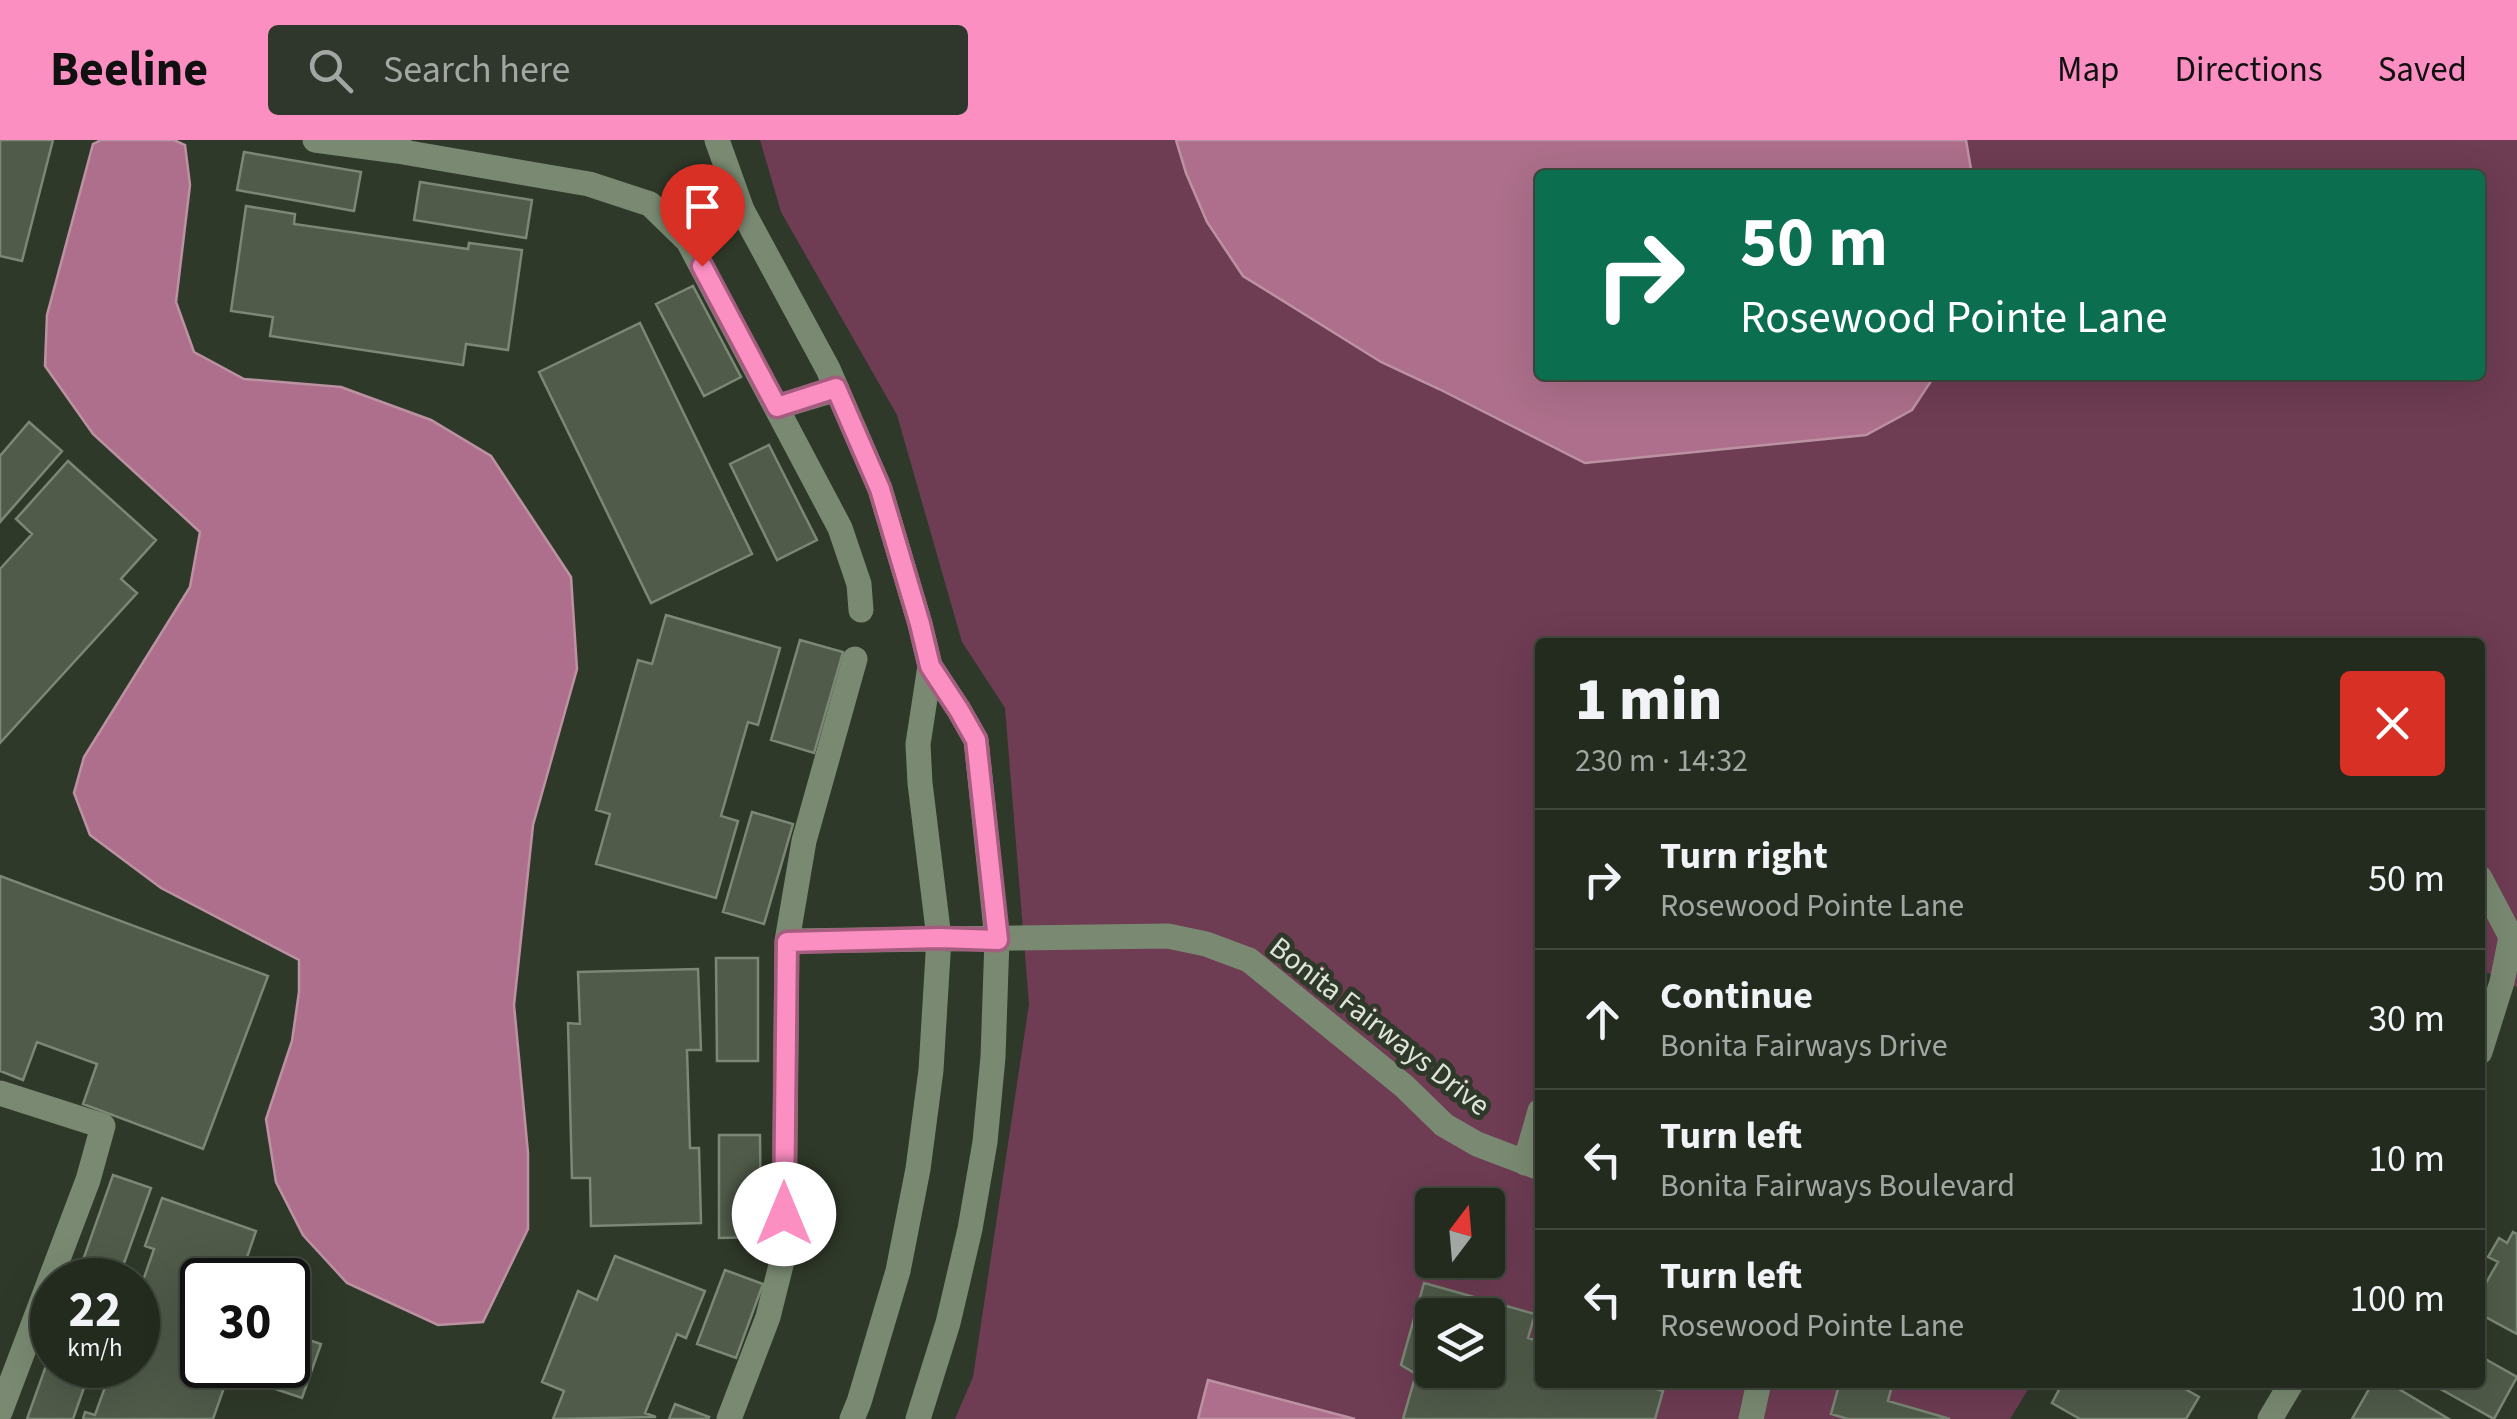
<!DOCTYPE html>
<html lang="en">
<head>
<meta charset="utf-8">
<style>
	:root { --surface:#232b1f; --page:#2f372c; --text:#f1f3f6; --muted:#a3a7a4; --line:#40473d; --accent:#fc8fc2 }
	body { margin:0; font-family:"Source Sans 3",sans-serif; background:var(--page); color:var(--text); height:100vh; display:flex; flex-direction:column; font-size:38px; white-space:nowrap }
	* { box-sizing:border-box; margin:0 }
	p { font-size:32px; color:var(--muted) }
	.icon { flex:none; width:55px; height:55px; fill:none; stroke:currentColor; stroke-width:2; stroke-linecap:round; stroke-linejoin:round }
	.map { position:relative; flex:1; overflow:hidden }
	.panel { position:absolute; left:1535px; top:498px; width:950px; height:750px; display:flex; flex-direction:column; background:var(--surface); border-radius:10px; box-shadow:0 10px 40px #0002,0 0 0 2px var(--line) }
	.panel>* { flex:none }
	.guide { position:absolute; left:1535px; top:30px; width:950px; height:210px; border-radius:10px; box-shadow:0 10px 40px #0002,0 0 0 2px var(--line); background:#0b6e4f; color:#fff; overflow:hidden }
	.needle { width:65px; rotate:16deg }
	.fabs { position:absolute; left:1415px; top:1048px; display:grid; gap:20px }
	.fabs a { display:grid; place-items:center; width:90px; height:90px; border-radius:10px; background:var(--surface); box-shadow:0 10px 40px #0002,0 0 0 2px var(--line); font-size:50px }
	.speed { position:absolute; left:30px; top:1118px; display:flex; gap:20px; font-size:50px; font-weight:700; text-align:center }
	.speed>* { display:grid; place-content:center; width:130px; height:130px; border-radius:50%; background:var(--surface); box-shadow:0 10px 40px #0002,0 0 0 2px var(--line); line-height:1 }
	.speed small { font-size:25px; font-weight:400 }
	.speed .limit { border:5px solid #111; border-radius:15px; background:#fff; color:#111 }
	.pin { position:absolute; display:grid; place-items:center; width:85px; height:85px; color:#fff; margin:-102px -42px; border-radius:50% 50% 50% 0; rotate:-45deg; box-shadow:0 0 10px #0007 }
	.pin .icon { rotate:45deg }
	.me { position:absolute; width:110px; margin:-55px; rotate:0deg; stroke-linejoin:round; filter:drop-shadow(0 0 8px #0008) }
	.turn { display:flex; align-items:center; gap:35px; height:210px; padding:0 40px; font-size:45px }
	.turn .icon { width:130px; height:130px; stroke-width:2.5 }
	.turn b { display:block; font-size:70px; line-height:85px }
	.round { display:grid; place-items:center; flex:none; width:105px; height:105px; border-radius:10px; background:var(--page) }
	.summary { display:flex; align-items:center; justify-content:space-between; height:170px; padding:0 40px }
	h1 { font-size:60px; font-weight:800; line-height:75px }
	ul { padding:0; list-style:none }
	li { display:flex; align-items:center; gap:30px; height:140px; padding:0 40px; border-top:2px solid var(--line) }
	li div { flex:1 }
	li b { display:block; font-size:38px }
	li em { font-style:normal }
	header { display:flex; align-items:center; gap:60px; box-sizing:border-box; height:140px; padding:0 50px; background:var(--accent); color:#111 }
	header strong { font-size:48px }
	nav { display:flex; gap:55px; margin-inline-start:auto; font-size:35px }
	.search { width:700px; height:90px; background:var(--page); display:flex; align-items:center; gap:25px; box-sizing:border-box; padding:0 35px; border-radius:10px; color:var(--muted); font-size:38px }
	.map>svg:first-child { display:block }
</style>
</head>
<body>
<header>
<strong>Beeline</strong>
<div class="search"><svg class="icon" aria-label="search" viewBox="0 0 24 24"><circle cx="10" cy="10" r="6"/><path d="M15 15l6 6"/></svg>Search here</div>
<nav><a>Map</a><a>Directions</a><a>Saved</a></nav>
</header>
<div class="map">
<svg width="2517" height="1279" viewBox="0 0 2517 1279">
	<rect width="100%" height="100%" fill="#2f3929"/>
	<path fill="#6e3c53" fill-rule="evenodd" d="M760,0h1757v847l-37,-18v-327h-940v740l492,1 -22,36h-1055l18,-42 56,-373 -24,-296 -43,-66 -65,-227 -116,-203zM1540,35h940v200h-940zM1432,1065h56v55h-56zM1432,1175h56v55h-56z"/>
	<path fill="#ad6f8b" stroke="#bc92a3" stroke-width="2.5" d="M101,0h73l11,5 5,40 -14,117 18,50 50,27 97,8 90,33 60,36 80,121 6,92 -44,156 -19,180 14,148v76l-45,93 -45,3 -91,-42 -44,-48 -27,-53 -10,-63 26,-78 7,-49v-32l-138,-72 -71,-53 -16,-42 10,-36 106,-170 10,-55 -107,-98 -48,-68 2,-51 46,-171z
		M1176,0h790l6,35h-432v200h395l-23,35 -46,25 -281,28 -146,-74 -58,-27 -138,-86 -36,-54 -21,-49z
		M1208,1240l147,39h-157z"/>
	<path fill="#505b4a" stroke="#7b8875" stroke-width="2.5" fill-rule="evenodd" d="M0,0h53l-31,121 -22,-5z
		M244,12l117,20 -7,39 -117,-21z
		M420,42l112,18 -6,38 -112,-18z
		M246,66l49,8 -1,10 174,25 1,-6 53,7 -14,100 -42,-6 -3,21 -193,-29 3,-19 -42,-6z
		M693,146l48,91 -37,19 -48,-92z
		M640,183l112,231 -101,49 -112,-231z
		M29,282l33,29 -62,71v-66z
		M769,305l48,95 -40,20 -47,-96z
		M68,321l88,79 -35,39 16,14 -137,150v-174l32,-35 -16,-15z
		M666,475l114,33 -22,77 -10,-3 -27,94 17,5 -22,77 -120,-34 14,-50 -14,-4 42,-150 14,4z
		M800,500l43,12 -29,101 -43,-13z
		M752,672l41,12 -29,100 -41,-12z
		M0,736l268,100 -65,173 -120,-45 14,-40 -60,-22 -14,38 -23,-9z
		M716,818h42v103h-41z
		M698,829l3,81h-14l3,98h9l2,75 -110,3 -1,-48h-18l-4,-155 12,1 -2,-52z
		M719,995h41l1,102 -42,1z
		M113,1035l38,13 -33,92h-42z
		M162,1058l94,33 -15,44 14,5h-53v85h30l-19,54h-130l2,-7 10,3 18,-50h25v-70l16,-46 -9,-3z
		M2513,1092l4,2v100l-37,-20v-35l6,4 12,-21 -10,-5 11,-19 8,5z
		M615,1116l90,35 -19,47 -9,-4 -32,79 11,4 -103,2 11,-28 -22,-9 36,-91 19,9z
		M725,1130l38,14 -27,74 -39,-14z
		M1424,1143l111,31 -7,24 12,3v41h95l28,9 -8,28h-252l13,-45 -15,-9zM1432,1175h56v55h-56z
		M294,1195l27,9 -19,54 -27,-9 9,-24h4v-11z
		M52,1209v16h40l-19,54h-46z
		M2480,1216l37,21 -23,42 -66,-37h52z
		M1840,1242h53l-5,19 62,18h-102l-17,-5z
		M2063,1242h110l26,15 -13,22h-106l-28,-16z
		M2373,1242h14l62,37h-97z
		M675,1264l34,13 -1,2h-39z"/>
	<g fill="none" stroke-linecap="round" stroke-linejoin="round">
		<path stroke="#7a8a72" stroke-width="25" d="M315,0l82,11
			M399,0l-2,11 192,33 61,20 38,37 152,287 19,56 2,26
			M717,0l25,70 86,159 52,120 40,135 10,42 -12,78 2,39 19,155 -8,132 -13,99 -20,102 -39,131 -7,17
			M777,267l60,-18
			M855,519l-51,182 -17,100 381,-5 38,8 43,16 155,126 40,39 33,19 63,24
			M2480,738l31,59
			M2480,912l22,-70 9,-45
			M0,953l103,33 -15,54 -88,232
			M1525,1023l15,-52
			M729,1279l39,-102 16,-64 3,-312
			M918,1279l30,-96 22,-94 15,-87 8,-85 4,-118 -21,-199 -17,-30 -29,-44
			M1751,1279l8,-37
			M2270,1279l22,-37"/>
	</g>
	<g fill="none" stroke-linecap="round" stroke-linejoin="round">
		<defs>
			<path id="route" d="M702,126l75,141 59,-19 44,101 40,135 10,42 29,44 17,30 22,200 -59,-2 -152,4 -3,272"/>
		</defs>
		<use href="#route" stroke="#a45d7e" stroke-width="25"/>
		<use href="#route" stroke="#fc8fc2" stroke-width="18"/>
	</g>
	<g text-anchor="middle" stroke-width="10" stroke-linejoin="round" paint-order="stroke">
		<g font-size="30" fill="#dee4da" stroke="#2f3929">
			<text transform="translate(1380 886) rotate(38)" y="10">Bonita Fairways Drive</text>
		</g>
	</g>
</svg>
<div class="fabs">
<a><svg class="needle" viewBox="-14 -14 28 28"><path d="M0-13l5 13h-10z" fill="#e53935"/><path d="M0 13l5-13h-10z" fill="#a3a7a4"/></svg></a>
<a><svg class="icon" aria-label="layers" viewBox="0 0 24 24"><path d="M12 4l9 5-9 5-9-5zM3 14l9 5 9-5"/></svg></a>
</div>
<div class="speed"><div>22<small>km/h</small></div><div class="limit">30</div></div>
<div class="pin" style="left:702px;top:126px;background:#d93025"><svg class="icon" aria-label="arrive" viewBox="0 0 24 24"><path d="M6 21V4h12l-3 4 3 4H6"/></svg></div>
<svg class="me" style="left:784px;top:1074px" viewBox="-20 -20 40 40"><circle r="19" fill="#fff"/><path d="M0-13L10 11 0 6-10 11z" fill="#fc8fc2"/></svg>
<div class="guide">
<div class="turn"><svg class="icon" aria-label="right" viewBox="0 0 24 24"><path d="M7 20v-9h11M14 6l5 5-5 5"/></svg><div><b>50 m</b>Rosewood Pointe Lane</div></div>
</div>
<section class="panel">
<div class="summary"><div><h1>1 min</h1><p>230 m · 14:32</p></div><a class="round" style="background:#d93025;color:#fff"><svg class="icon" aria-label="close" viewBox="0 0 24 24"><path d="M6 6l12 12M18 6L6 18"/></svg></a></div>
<ul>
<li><svg class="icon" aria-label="right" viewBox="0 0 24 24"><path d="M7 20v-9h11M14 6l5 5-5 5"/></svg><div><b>Turn right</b><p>Rosewood Pointe Lane</p></div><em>50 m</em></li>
<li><svg class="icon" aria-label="ahead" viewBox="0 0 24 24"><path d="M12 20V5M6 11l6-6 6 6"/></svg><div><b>Continue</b><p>Bonita Fairways Drive</p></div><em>30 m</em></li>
<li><svg class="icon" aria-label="left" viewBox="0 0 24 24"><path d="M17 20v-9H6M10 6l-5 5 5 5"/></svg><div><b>Turn left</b><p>Bonita Fairways Boulevard</p></div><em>10 m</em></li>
<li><svg class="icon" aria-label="left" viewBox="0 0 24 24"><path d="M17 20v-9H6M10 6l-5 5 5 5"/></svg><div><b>Turn left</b><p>Rosewood Pointe Lane</p></div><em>100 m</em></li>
</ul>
</section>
</div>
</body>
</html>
